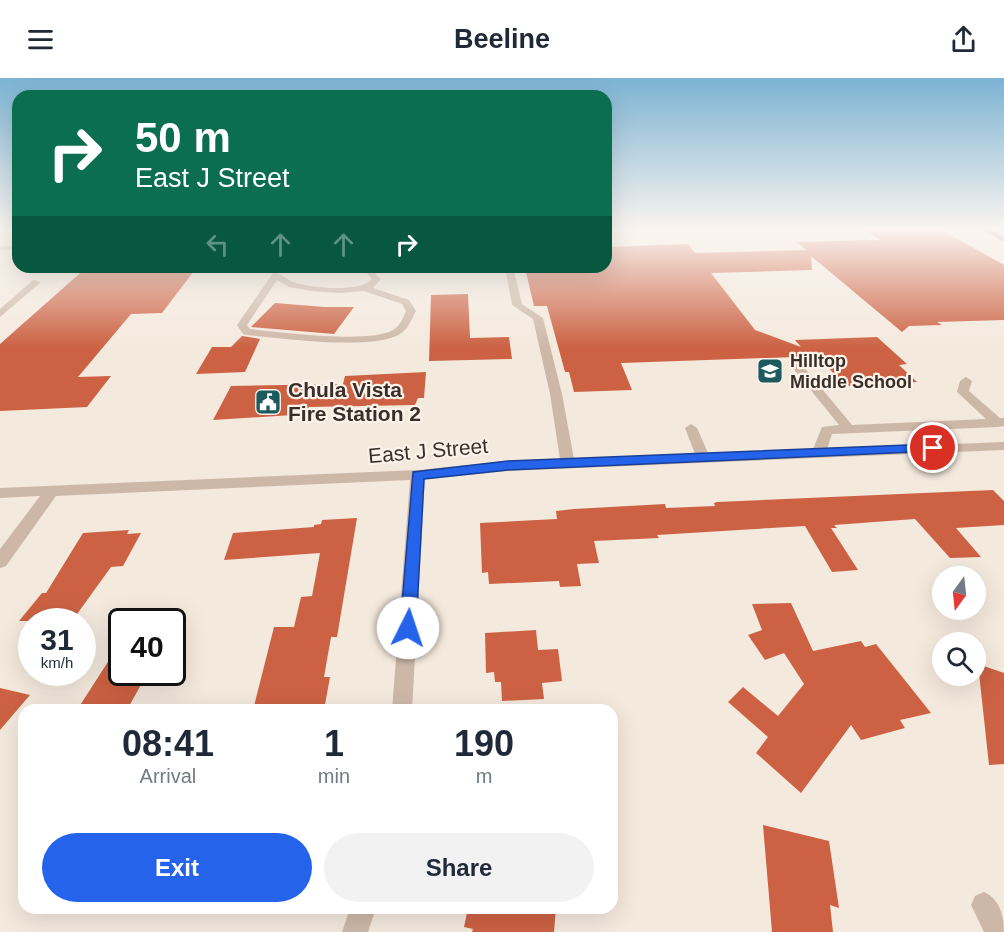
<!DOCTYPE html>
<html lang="en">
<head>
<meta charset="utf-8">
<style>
	:root { --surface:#fff; --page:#f2f2f3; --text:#1f2937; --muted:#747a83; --accent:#2563eb }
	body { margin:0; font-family:Arial,sans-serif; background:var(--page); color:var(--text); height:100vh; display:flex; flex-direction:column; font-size:22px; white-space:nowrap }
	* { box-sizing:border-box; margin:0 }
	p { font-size:20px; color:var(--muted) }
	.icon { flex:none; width:33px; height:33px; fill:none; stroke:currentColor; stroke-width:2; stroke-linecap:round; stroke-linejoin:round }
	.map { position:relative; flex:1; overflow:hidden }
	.drawer { position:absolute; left:18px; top:626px; width:600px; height:210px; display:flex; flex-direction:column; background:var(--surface); border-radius:18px; box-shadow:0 6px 24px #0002 }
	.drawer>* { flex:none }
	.top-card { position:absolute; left:12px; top:12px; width:600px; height:183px; border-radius:18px; box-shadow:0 6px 24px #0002; background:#0b6e4f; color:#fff; overflow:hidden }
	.needle { width:39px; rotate:195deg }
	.fabs { position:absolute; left:932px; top:488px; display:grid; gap:12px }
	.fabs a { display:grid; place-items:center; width:54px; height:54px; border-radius:50%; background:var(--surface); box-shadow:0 6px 24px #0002; font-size:30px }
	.speed { position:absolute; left:18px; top:530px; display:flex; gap:12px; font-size:30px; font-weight:700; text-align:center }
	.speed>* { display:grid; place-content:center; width:78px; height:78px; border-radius:50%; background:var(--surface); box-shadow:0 6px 24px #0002; line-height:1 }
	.speed small { font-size:15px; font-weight:400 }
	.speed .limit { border:3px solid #111; border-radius:9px; background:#fff; color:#111 }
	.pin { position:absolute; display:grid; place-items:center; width:51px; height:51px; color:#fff; margin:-26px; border:3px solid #fff; border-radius:50%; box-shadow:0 2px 6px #0007 }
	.me { position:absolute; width:66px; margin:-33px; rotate:4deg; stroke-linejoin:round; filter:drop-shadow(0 0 4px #0008) }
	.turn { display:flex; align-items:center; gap:21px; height:126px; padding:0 24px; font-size:27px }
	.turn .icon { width:78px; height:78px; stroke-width:2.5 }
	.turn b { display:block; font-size:42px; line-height:51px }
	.lanes { display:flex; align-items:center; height:57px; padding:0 24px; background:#0003; justify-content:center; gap:30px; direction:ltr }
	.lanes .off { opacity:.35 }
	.eta { display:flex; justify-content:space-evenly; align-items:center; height:102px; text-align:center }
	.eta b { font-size:36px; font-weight:700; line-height:42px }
	.cta { display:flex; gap:12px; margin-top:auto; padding:12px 24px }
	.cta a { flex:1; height:69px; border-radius:36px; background:var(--accent); color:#fff; font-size:24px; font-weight:700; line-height:69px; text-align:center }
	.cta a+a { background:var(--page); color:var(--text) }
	header { display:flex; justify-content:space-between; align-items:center; height:78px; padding:0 24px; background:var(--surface); font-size:27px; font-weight:700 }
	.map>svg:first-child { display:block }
</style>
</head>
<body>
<header><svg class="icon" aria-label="menu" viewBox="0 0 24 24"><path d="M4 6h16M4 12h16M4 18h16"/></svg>Beeline<svg class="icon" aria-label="share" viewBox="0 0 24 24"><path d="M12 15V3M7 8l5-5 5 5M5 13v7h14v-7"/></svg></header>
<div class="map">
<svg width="1004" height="854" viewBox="0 0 1004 854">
	<rect width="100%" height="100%" fill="#f4e9dd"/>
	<path fill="#cc6243" d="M863,150h75l66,37v55l-67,2 5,3 -33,1 -7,6 -91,-76 1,14 -101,3 44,57 46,17 -6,-7 82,-3 30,27 -8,1 18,17 -73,4 -16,-19 -9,1 -10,-12 -14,1 -174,6 11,27 -58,2 -5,-20h-4l-18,-66h-13l-9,-38 81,-1v-20l82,-3 7,9 111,-3 -9,-8 83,-2z
		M87,189h110l-35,46 -31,1 -53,63 33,-1 -24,31 -87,4v-67z
		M468,216l2,44 39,-1 3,22 -83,2 2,-66z
		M275,225l50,4h29l-20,27 -83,-7z
		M242,258l18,3 -15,33 -49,2 16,-27h19z
		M426,294l-2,26h-6l-3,7 -106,2 -1,7 -95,6 18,-34 112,-2 2,-8z
		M993,412l11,11v24l-48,3 25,29 -31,1 -35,-39 -81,6 3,3h-6l27,42 -26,2 -27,-46 -148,9 2,3 -65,3 5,22 -22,1 4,22 -21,1 -1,-6 -70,3 -1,-12 -6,1 -2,-50 77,-4 -1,-8 18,-2 91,-5 1,4 49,-2 -1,-3 3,-1z
		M357,440l-20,119h-6l-7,40h6l-6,33h-71l21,-83h20l7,-30 11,-1 8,-43 -96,7 9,-27 81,-6v-2l7,-1 1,-4z
		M129,452l-2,4 14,-1 -18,33 -12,1 -39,54h-53l23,-28h4l37,-60z
		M791,525l22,48 48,-10 4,6 11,-3 55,69 -31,7 5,8 -44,12 -10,-15 -50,68 -45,-40 12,-16 -40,-35 15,-15 35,29 26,-32 -20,-31 -19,7 -17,-25 14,-5 -10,-26z
		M536,552l2,20 20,-1 4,32 -20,2 2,16 -42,2 -1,-19h-6l-1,-10 -8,1 -1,-40z
		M122,562v32h26l-21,38h-50z
		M978,586l26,9v91l-15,1z
		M0,610l30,7 -30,35z
		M763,747l66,16 10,67 -9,-3 3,27h-61z
		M468,830h88l-2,24h-82l1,-3 -9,-2z"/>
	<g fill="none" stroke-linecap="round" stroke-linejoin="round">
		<path fill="#cdb8a8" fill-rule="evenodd" d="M0,168h18v4h-18z
			M505,189h8l9,37 21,14 19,76 12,65 121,-5 -10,-26 6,-4 6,4 11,25 105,-4 9,-22 17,-2 -51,-63 6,-3 4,1 54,65 134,-6 -29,-27 3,-11 6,-4 6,4 -3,10 31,27h4v8l-6,1 -166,7 -5,15 177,-7v8l-496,21 -83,8 -13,231h-20l18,-230 -354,16 -50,70 -6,2v-19l40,-53 -40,2v-10l418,-18 90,-9 52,-2 -10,-65 -17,-75 -21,-14z
			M370,191l11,10 -8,9 36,12 7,11c-4,8 -8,18 -16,23 -27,17 -119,4 -153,1l-4,-1 -6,-9 36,-52c9,-1 13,7 21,9 16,6 66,11 78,-3l-6,-7zM277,202l12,7 23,4 27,2 25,-2 38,13 4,7c-3,7 -6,15 -13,19 -23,14 -113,2 -143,-1l-3,-4z
			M33,202l8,2 -41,35v-8z
			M984,814c16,7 20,24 20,40h-20l-13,-27 4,-9z
			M350,830h26l-8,24h-26z"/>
		<path fill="#7c6459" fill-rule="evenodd" d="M979,150h10l15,9v5z"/>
	</g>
	<linearGradient id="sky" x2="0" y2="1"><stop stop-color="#7cb3d3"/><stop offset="0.56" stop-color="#faf5f0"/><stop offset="1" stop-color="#faf5f0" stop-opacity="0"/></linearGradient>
	<rect width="1004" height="270" fill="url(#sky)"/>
	<path fill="#2563eb" stroke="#184099" stroke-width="1.5" d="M933,366l6,4 -2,3 -429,19 -84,9 -8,149 -2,5 -6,2 -6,-2 -2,-5 13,-156 95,-11z"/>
	<defs>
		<symbol id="school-square" viewBox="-11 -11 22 22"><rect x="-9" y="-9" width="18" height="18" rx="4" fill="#1c5a5e" stroke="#fbf3ea"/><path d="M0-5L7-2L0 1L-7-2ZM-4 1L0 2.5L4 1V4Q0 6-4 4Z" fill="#fff"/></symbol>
		<symbol id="civic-square" viewBox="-11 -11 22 22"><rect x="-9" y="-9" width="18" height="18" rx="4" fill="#1c5a5e" stroke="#fbf3ea"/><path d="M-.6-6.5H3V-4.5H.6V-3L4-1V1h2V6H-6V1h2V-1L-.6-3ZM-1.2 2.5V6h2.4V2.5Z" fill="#fff"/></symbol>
	</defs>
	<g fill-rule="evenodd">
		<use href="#school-square" x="755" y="278" width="30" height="30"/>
		<use href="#civic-square" x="253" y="309" width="30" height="30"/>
	</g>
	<g text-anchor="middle" stroke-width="4.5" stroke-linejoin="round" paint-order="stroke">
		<g font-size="18" font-weight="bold" fill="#392e29" stroke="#fbf3ea" text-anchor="start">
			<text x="790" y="289">Hilltop<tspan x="790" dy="21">Middle School</tspan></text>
		</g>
		<g font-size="21" font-weight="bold" fill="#392e29" stroke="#fbf3ea" text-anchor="start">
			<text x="288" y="319">Chula Vista<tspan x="288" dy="24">Fire Station 2</tspan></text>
		</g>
		<g font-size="21" fill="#392e29" stroke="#fbf3ea">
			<text transform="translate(428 373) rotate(-5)" y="7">East J Street</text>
		</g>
	</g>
</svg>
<div class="fabs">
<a><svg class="needle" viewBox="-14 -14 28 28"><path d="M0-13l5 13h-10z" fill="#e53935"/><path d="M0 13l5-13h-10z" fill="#747a83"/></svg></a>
<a><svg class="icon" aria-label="search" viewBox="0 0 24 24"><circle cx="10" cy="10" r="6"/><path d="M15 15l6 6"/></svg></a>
</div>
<div class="speed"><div>31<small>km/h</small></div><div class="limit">40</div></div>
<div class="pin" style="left:933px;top:370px;background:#d93025"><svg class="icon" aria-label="arrive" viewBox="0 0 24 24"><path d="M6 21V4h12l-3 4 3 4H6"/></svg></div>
<svg class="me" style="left:408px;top:550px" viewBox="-20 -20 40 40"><circle r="19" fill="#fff"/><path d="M0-13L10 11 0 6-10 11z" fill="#2563eb"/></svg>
<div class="top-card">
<div class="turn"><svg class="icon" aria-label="right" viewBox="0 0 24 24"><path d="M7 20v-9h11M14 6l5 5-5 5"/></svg><div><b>50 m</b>East J Street</div></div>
<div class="lanes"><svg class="icon off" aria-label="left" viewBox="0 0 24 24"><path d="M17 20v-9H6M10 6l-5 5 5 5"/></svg><svg class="icon off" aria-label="ahead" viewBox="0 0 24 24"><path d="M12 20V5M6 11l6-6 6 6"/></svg><svg class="icon off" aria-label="ahead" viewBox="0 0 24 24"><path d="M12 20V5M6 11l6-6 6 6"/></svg><svg class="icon" aria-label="right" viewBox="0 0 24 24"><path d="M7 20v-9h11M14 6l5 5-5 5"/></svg></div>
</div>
<section class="drawer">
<div class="eta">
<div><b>08:41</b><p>Arrival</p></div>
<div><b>1</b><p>min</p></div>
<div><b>190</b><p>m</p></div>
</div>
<div class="cta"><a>Exit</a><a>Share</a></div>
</section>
</div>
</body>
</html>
